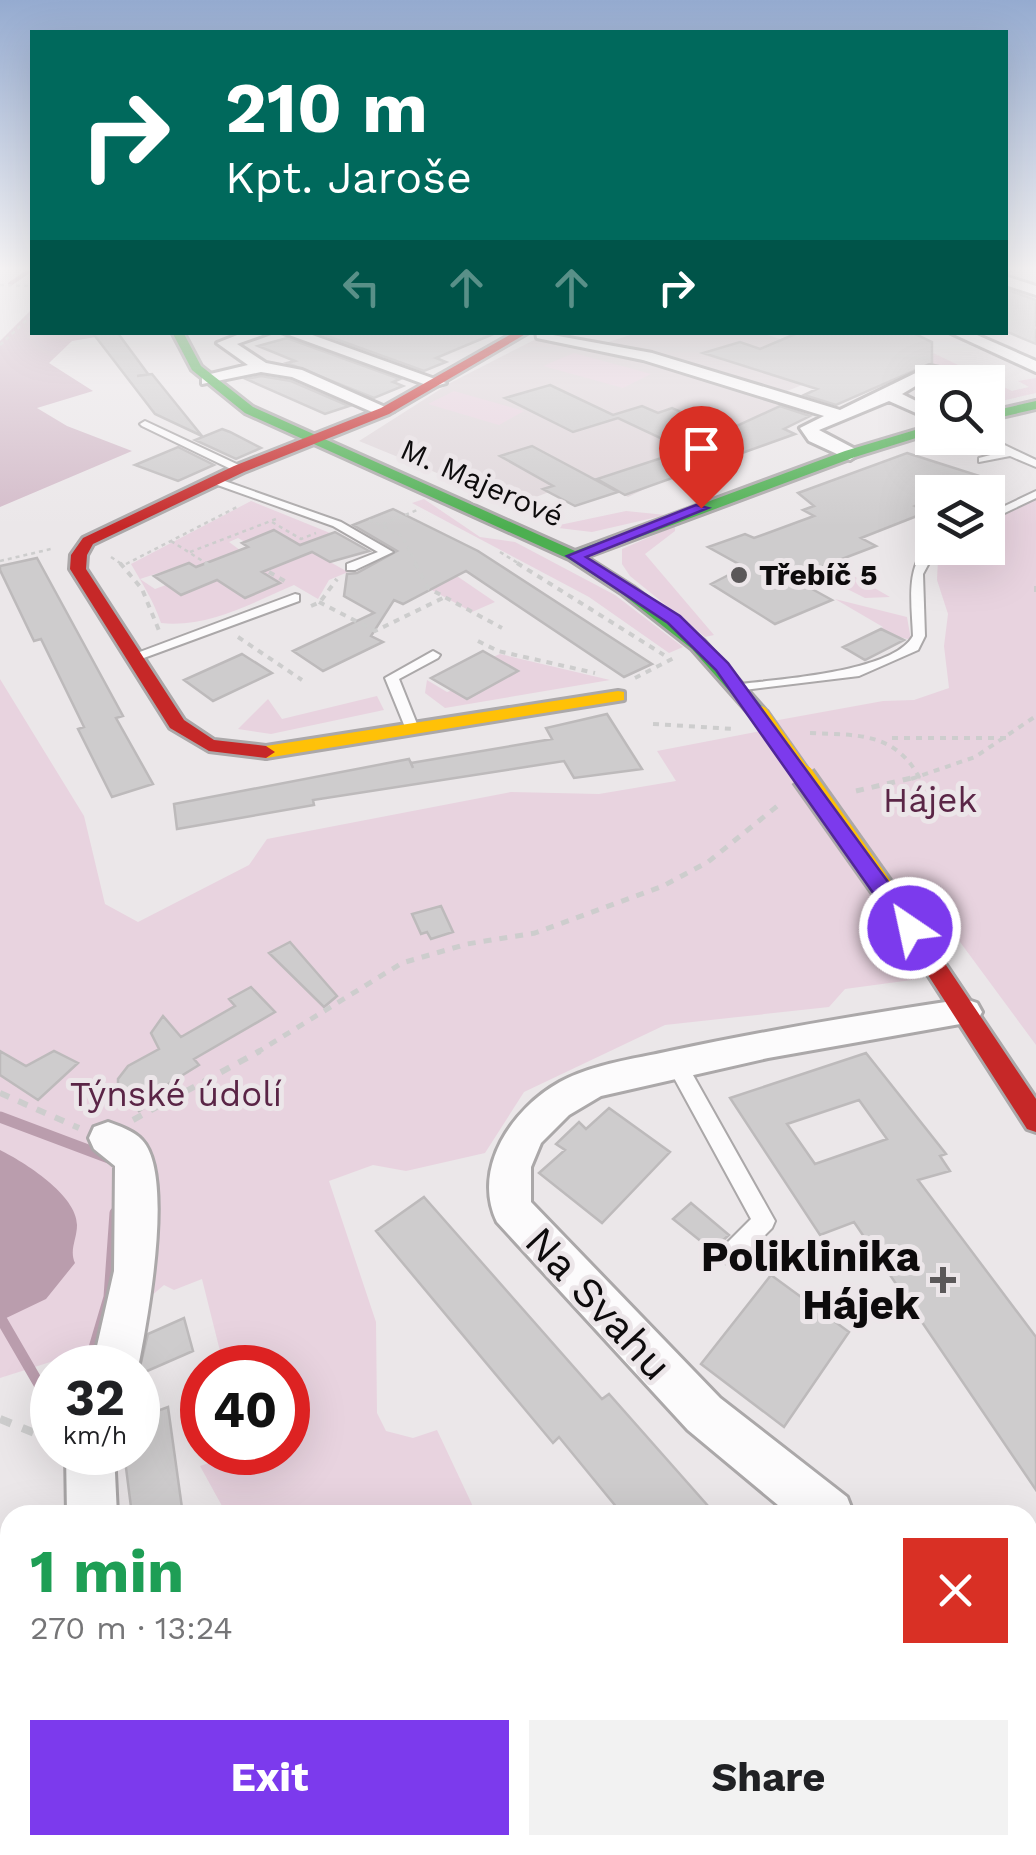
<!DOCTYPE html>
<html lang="en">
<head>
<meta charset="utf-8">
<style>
	:root { --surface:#fff; --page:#f2f2f2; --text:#202124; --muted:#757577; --accent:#7c3aed }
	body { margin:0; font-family:"Work Sans",sans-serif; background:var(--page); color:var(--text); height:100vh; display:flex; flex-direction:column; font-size:38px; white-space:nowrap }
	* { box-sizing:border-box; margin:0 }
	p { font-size:32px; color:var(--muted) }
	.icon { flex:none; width:55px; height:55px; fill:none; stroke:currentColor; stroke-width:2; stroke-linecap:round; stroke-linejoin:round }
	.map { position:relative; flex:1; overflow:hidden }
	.panel { position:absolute; left:0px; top:1505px; width:1038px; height:350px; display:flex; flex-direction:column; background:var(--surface); border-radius:30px 30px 0 0; box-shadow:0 10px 40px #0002 }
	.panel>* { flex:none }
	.guide { position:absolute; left:30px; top:30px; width:978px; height:305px; border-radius:0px; box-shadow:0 10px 40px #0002; background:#00695c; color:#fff; overflow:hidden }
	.tools { position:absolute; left:915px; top:365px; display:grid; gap:20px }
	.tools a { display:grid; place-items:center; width:90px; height:90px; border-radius:0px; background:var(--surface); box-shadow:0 10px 40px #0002; font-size:50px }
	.speed { position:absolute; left:30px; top:1345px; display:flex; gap:20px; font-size:50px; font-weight:700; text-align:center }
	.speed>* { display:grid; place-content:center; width:130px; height:130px; border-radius:50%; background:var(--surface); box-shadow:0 10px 40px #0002; line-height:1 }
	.speed small { font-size:25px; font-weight:400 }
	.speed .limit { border:15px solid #d22; background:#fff; color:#111 }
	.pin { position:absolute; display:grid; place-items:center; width:85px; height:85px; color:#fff; margin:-102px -42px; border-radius:50% 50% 50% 0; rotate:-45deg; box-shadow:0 0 10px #0007 }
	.pin .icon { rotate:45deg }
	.me { position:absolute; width:110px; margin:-55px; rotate:326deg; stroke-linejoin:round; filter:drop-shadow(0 0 8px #0008) }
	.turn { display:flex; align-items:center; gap:35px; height:210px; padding:0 30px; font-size:45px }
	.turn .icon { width:130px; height:130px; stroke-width:2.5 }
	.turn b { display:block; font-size:70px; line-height:85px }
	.lanes { display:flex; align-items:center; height:95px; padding:0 30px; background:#0003; justify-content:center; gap:50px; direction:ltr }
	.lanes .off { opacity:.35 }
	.round { display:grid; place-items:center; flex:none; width:105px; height:105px; border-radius:0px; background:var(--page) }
	.summary { display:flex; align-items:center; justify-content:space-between; height:170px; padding:0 30px }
	h1 { font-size:60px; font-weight:700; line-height:75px; color:#1e9e55 }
	.primary-button { display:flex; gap:20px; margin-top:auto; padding:20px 30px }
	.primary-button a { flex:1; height:115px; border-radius:0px; background:var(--accent); color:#fff; font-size:40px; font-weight:700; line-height:115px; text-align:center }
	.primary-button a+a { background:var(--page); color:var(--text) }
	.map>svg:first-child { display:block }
</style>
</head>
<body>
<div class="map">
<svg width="1036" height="1855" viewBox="0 0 1036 1855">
	<rect width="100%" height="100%" fill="#ebe7e9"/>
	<path fill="#dfd6da" d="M637,333h124l80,25 -9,15 -55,22 -169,-53z
		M538,338l112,20 141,42 -26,13 17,6 -8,6 21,9 -127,44 -40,19 -10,-5 -43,14 -26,-14 -34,13 -156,-64 91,-58z"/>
	<path fill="#e8d3df" d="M898,336l114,55 17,-4 -11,-6 18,-3v15l-48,11v-22h-56v7l-13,1 31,-18 -23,-7z
		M574,353l77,21 -28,14 -80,-22z
		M454,391l70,20 -25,14 -71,-21z
		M1036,498v547l-104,-141 -50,7 37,68 -74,10 -16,18 -164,18 -141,67 -39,61 -79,18 -33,-6 -44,16 47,141 1,91 9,18 27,7 24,-8 40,85h-250l-27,-49 38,-13 50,-1v-84l-64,-1 -22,-88 -28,11 -10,-5 -76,65 -88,28v-699l84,137 21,88 33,18 111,-57 18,-26 244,-47 88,2 77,-13 -19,-30 104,-20 -5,-7 127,-23 31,-1 35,-12 -5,-42 4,-32 -11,-34 1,-21 11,-11h39v-25z
		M424,499l56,38 35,5 100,53 68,52 -14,6 -80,-56 -177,-94z
		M251,501l79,32 -30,12 -26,-15 -29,12 -7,-4 -9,4 15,11 -30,25 -25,-15 -49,16 15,10 11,-4 15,10 36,-15 28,18 17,-26 41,-25 45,25 -19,8 -11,19 -24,-14c-42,18 -86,43 -133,38 -8,-23 -18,-38 -30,-59z
		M626,511l40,4 -74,17 -42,-5z
		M675,526v5l-30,23 69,81 -9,2 -75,-61 -8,-12v-15z
		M780,555l34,15 17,-7 59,34 -25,1z
		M451,572l44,30 -23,10 -44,-24z
		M835,599l72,18 4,23 -35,-9 7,-4z
		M500,654l110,26 -165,28 -20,-15 2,-13 20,12 70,-21 -24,-14z
		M377,696l7,14 -113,24 -33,-5 30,-30 14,20z
		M439,1845h341l5,10h-345z"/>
	<path fill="#d3bbc9" d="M32,309v23l88,1 -48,8 -23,22 44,28 -56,17 30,18 65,25 -132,56v-166z"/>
	<path fill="#ba9dad" d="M0,1150c24,12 77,45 77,75 0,14 -8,25 -2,38l-29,36 -46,22z"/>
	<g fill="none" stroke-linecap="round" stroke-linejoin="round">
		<path stroke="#ba9dad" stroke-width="4" d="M10,284l22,-15"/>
		<path stroke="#ba9dad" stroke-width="11" d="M0,1117l109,41
			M0,1317l51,88
			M88,1368l21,-71 6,-84"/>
		<path stroke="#ba9dad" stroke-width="14" d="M50,1403l2,3
			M168,1845l4,10"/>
	</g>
	<path fill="#cecccd" stroke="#bdbabb" stroke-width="2.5" fill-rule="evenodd" d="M1005,289l31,11v44l-31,-13z
		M92,332h25l31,42 -11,2 15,-2 50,62 -47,-22z
		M316,332h182l-62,26 10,4 -22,9z
		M800,332h111l21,10v21l-96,42 -32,-10 13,-6 -114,-36 37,-11 20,7z
		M287,338l113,41 -7,3 10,4 -29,12 -87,-35 8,-2 -37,-15z
		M261,376l30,5 58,25 -24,8 -79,-35z
		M550,385l63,30 29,-9 16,7 14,-5 54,23 54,-25 30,10 -26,13 11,5 -170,61 -28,-16 89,-29 -68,-32 -45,14 -68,-34z
		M222,429l8,3 31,16 -25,11 -41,-19z
		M532,446l86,46 -43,14 -32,-17 10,-3 -53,-30z
		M178,447l36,18 -36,16 -43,-16z
		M907,453l79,25 -37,14h-17v7l-17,7 12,6 -66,26 15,8 -84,32 40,22 -57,24 -64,-40 33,-17 -36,-20 37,-13 9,4 60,-22 -11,-6 11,-4 -16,-13z
		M393,509l85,42 174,113 -28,13 -158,-106 -63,33 -9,-4 -23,36 12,6 -60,29 -30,-20 81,-38 -30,-17 3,-22 10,-1 40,-22 -44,-26z
		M274,530l26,15 35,-13 34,19 -39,11 -18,-10 -50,20 18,11 -35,15 -28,-18 -36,15 -27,-19 35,-13 7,4 52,-20 -6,-4z
		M37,558l86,158 -7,2 37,66 -41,13 -34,-68 6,-2 -43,-88 -7,2 -34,-71v-4z
		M881,629l23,11 -39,20 -22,-13z
		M483,651l35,20 -51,28 -36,-21z
		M242,654l30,19 -59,28 -29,-21z
		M607,714l35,55 -68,9 -10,-17 -251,39 1,5 -137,24 -3,-25 235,-45 4,9 -2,-5 141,-24 -6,-11z
		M441,906l12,26 -22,7 -4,-7 -6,2 -9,-20z
		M290,942l47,54 -13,11 -55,-54z
		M251,987l24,25 -81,47 5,6 -34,21 5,5 -31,20 -21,-25v-7l10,-13 31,-17 -8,-16 12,-17 18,21 54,-31 -6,-7z
		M0,1051l26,15 28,-15 24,12 -40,37 -38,-25z
		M866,1053l80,101 -6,2 10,15 -32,9 118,157v153l-182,-268 -34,13 -90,-137zM859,1100l28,39 -72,25 -28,-40z
		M609,1108l61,44 -68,71 -63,-50 26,-23 -9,-6 23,-22 7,7z
		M424,1197l178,202 7,-5 107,121h-93l-64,-78 -6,6 -177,-212z
		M691,1203l38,32 -17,15 -39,-31z
		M771,1275l78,57 -65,95 -83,-63z
		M184,1318l9,33 -55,24 10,-41z
		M168,1407l15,108h-51l-8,-63h14v-34z"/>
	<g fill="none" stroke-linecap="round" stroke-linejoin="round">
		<defs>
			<path id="lane" d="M1005,269l5,2 -5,3z
				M145,421l98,46 1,2 -9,2 -93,-45 -2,-2z
				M988,437l48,23v7l-26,-11 -31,6v-4l23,-6 -26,-14z
				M216,478l125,44 52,30 -38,18h-8v-6l31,-12 -45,-26 -121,-43v-4z
				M1036,491v7l-48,23v-7z
				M932,543v5h5l-14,26 2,62 -7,14 -59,26 -123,15v-6l5,-1c39,-5 152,-12 172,-48 -1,-31 -9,-73 19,-93z
				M295,594l4,1v6l-158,58 -5,1 -7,-4z
				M433,651l7,4 -2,3 -39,21 20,50 -2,3h-10l-22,-54z
				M677,1057l7,2 91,162 -3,7 -34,34 -8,3 -8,-3 -3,-7 3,-7 29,-29 -84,-154 3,-6z"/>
			<path id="street" d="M1005,276l31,10v9l-31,-10z
				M245,332h26l-34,12 29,19 36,7 92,41 -15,4 -87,-38 -31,-5 -59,12v-8l46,-11 -31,-22z
				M281,332h23l142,51 -14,4z
				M536,332l116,21 188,57 90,-44 14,3 -42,25 30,15v11l-43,-19 -70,29 38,20 2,4 -9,6 -41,-19 -9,-13 24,-12 -181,-56 -106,-22z
				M949,332h21l66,29v11z
				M965,999l12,4 5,9 -5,9 -209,37 -167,38 -32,19 -28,28 -10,24v35l189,196 127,99 7,18h-64l-102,-85 -191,-208c-26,-54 16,-114 63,-140 33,-18 74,-23 110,-31 98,-21 196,-37 295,-52z
				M108,1122c11,4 26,9 34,18 33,35 5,182 -4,228h-46l22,-97 1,-105 -21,-17 -5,-11 5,-11z
				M66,1452h48l3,63h-50z
				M1028,1647l8,3v139l-8,3v-84l4,-2 -4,-2z
				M1028,1826l8,19 -3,10h-60l3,-10h52z
				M192,1845h60l4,10h-60z
				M840,1845h69l4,10h-68z"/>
			<path id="fast" d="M172,332h11l18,34 52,41 322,144 270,-100 87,-26v8l-77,24 -269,100 47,30 71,54 62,70v8h-12l-62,-70 -71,-56 -52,-34 -324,-146 -53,-43z
				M1036,401v8l-48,11v-8z"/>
			<path id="slow" d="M618,691l6,1v8l-358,58 -9,-6 9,-6z"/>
			<path id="jam" d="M515,332h14l-140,82 -145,58 -151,72 -6,11 -1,14 98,151 30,20 52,6 9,6 -9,6 -57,-7 -39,-23 -100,-159 1,-14 12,-17 151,-72 147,-58z
				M895,898l8,3 133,198v33l-9,-3 -140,-218 -3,-5 3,-5z"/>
		</defs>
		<use href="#lane" stroke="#aba8a9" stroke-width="4"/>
		<use href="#street" stroke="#aba8a9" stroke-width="6"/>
		<use href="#fast" stroke="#aba8a9" stroke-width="6"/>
		<use href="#slow" stroke="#aba8a9" stroke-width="6"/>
		<use href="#jam" stroke="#aba8a9" stroke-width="6"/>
		<path stroke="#cdcdcd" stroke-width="2.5" stroke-dasharray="4 4" stroke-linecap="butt" d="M0,285l32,1
			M1005,316l31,12
			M0,345l32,-30
			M369,520l33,16 15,29
			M272,522l29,17 15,-6
			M383,524l34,-14
			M171,541l38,24
			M190,552l86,-33
			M500,552l21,13
			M111,557l12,8
			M0,561l51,-12
			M126,564l111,-57"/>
		<path stroke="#cdcdcd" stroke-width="4" stroke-dasharray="6 6" stroke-linecap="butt" d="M120,563l22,26 18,44
			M205,563l12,7
			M415,563l13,25 74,40
			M517,563l147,92
			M269,572l19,11
			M1036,586v6
			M319,602l56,29 70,-34
			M311,606l9,-4 17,-23
			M238,637l64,43
			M478,641l20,10 97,22
			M635,678l39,-20
			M653,724l81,5
			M810,733c47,2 86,-1 110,46
			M892,738h114
			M911,779l64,-22 61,-41"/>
		<path stroke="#cdcdcd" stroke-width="5" stroke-dasharray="8 8" stroke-linecap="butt" d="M856,791l64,-15
			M256,1053l146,-90 65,-19 68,-11 128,-47 45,-24 73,-59"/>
		<path stroke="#cdcdcd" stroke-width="6" stroke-dasharray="10 10" stroke-linecap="butt" d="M0,1093l79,35
			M133,1120l127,-69"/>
		<path stroke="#cdcdcd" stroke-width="8" stroke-dasharray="12 12" stroke-linecap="butt" d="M0,1419l52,21"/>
		<use href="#lane" fill="#fcfbfc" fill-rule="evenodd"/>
		<use href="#street" fill="#fcfbfc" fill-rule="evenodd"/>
		<use href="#fast" fill="#4caf50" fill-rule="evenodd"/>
		<use href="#slow" fill="#ffc107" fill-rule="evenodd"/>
		<use href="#jam" fill="#c62828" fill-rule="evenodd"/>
		<defs>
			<path id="slow-bridge-far1" d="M760,715l45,64"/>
			<path id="slow-bridge" d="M803,776l92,130"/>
		</defs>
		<use href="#slow-bridge-far1" stroke="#aba8a9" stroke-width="21" stroke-linecap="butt"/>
		<use href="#slow-bridge" stroke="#aba8a9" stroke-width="28" stroke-linecap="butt"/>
		<use href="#slow-bridge-far1" stroke="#ffc107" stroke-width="18"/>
		<use href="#slow-bridge" stroke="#ffc107" stroke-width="22"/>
	</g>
	<linearGradient id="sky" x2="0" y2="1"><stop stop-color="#95abd0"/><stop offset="0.51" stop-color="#f6f4f5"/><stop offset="1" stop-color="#f6f4f5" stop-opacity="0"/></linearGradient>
	<rect width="1036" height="527" fill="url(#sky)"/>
	<path fill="#7c3aed" stroke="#51269a" stroke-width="2.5" d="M696,505l12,3 -122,49 94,59 48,47 190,260v11h-16l-186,-264 -48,-47 -101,-67z"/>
	<g fill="#5b5859" stroke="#ece6e9" stroke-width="4">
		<circle cx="739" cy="575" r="10"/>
		<path d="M938 1265h10v10h10v10h-10v10h-10v-10h-10v-10h10z"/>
	</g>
	<g text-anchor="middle" stroke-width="10" stroke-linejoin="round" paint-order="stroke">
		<g font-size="30" fill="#0d0b0c" stroke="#ece6e9">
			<text transform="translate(482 483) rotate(24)" y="10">M. Majerové</text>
		</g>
		<g font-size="30" font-weight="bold" fill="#0d0b0c" stroke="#ece6e9" text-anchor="start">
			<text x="759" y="585">Třebíč 5</text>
		</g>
		<g font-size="35" fill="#5a2546" stroke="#ece6e9">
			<text x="930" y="812">Hájek</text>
			<text x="176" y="1106">Týnské údolí</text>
		</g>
		<g font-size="42" font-weight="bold" fill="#0d0b0c" stroke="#ece6e9" text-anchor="end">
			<text x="920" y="1271">Poliklinika<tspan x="920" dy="48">Hájek</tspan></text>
		</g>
		<g font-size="42" fill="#0d0b0c" stroke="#ece6e9">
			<text transform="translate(599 1303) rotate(47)" y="15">Na Svahu</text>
		</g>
	</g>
</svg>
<div class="tools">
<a><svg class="icon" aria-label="search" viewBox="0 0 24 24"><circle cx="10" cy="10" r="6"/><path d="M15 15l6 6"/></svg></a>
<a><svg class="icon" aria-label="layers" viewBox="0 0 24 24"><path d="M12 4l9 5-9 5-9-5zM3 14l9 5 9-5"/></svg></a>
</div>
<div class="speed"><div>32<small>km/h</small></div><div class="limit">40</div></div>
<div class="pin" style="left:701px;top:508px;background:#d93025"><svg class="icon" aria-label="arrive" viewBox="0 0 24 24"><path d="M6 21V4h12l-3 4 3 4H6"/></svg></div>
<svg class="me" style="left:910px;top:928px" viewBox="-20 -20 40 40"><circle r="17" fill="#7c3aed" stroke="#fff" stroke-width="3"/><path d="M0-11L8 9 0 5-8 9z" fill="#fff"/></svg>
<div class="guide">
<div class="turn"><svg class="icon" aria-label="right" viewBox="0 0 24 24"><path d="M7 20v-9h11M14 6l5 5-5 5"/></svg><div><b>210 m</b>Kpt. Jaroše</div></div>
<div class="lanes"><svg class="icon off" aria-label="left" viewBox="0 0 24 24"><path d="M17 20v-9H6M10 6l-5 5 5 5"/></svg><svg class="icon off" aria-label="ahead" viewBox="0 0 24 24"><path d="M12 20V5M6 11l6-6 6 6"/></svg><svg class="icon off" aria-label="ahead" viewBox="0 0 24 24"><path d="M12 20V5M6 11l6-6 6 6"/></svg><svg class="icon" aria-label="right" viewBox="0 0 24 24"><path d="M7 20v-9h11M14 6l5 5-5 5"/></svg></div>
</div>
<section class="panel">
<div class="summary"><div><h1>1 min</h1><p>270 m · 13:24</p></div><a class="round" style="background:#d93025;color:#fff"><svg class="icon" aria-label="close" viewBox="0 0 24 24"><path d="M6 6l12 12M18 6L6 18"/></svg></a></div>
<div class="primary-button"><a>Exit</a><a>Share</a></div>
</section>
</div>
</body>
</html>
